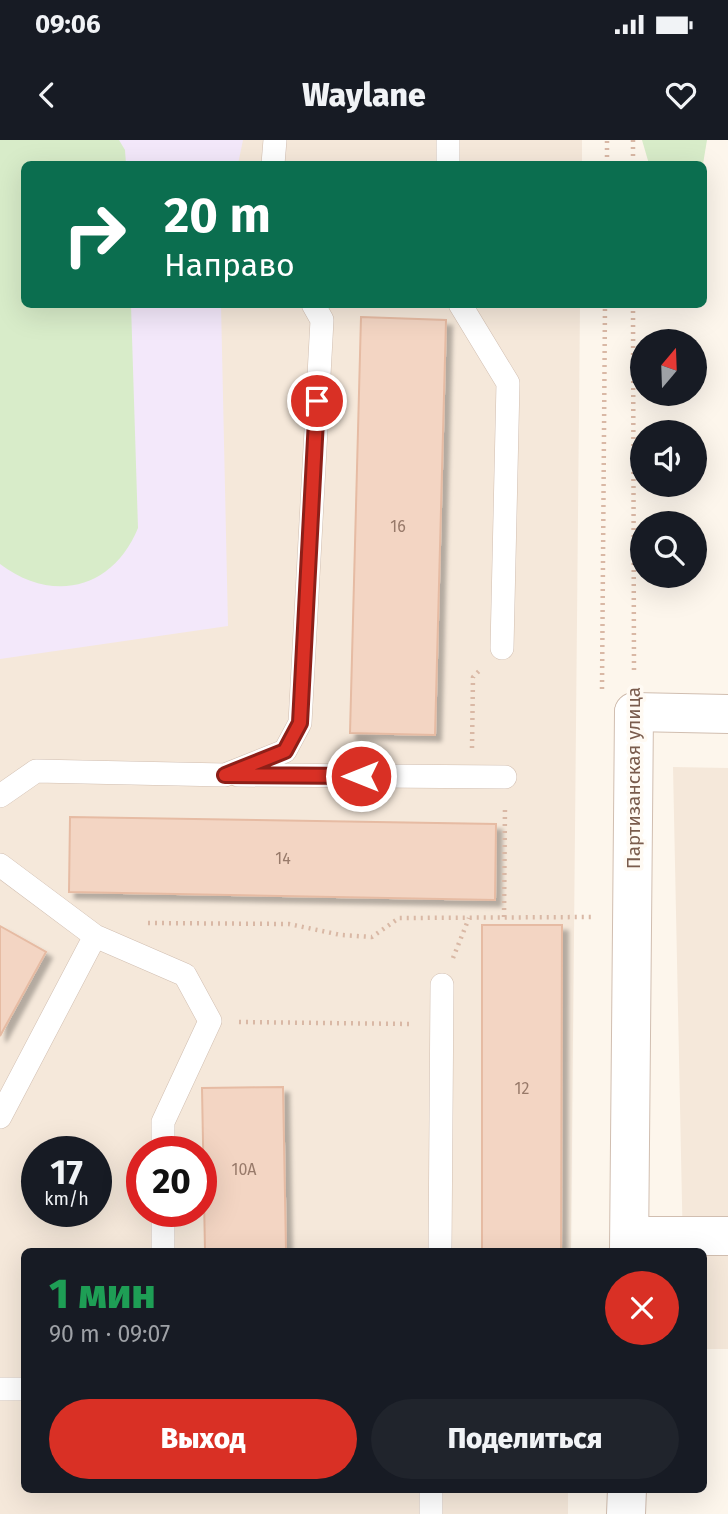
<!DOCTYPE html>
<html lang="ru">
<head>
<meta charset="utf-8">
<style>
	:root { --surface:#171b24; --page:#20242c; --text:#f1f3f6; --muted:#9ea1a6; --accent:#d93025 }
	body { margin:0; font-family:"Fira Sans",sans-serif; background:var(--page); color:var(--text); height:100vh; display:flex; flex-direction:column; font-size:26px; white-space:nowrap }
	* { box-sizing:border-box; margin:0 }
	p { font-size:23px; color:var(--muted) }
	.icon { flex:none; width:38px; height:38px; fill:none; stroke:currentColor; stroke-width:2; stroke-linecap:round; stroke-linejoin:round }
	.map { position:relative; flex:1; overflow:hidden }
	.drawer { position:absolute; left:21px; top:1108px; width:686px; height:245px; display:flex; flex-direction:column; background:var(--surface); border-radius:10px; box-shadow:0 7px 28px #0002 }
	.drawer>* { flex:none }
	.guide { position:absolute; left:21px; top:21px; width:686px; height:147px; border-radius:10px; box-shadow:0 7px 28px #0002; background:#0b6e4f; color:#fff; overflow:hidden }
	.needle { width:46px; rotate:19deg }
	.buttons { position:absolute; left:630px; top:189px; display:grid; gap:14px }
	.buttons a { display:grid; place-items:center; width:77px; height:77px; border-radius:50%; background:var(--surface); box-shadow:0 7px 28px #0002; font-size:35px }
	.speed { position:absolute; left:21px; top:996px; display:flex; gap:14px; font-size:35px; font-weight:700; text-align:center }
	.speed>* { display:grid; place-content:center; width:91px; height:91px; border-radius:50%; background:var(--surface); box-shadow:0 7px 28px #0002; line-height:1 }
	.speed small { font-size:18px; font-weight:400 }
	.speed .limit { border:10px solid #d22; background:#fff; color:#111 }
	.pin { position:absolute; display:grid; place-items:center; width:60px; height:60px; color:#fff; margin:-30px; border:4px solid #fff; border-radius:50%; box-shadow:0 2px 7px #0007 }
	.me { position:absolute; width:77px; margin:-38px; rotate:270deg; stroke-linejoin:round; filter:drop-shadow(0 0 5px #0008) }
	.turn { display:flex; align-items:center; gap:24px; height:147px; padding:0 28px; font-size:32px }
	.turn .icon { width:91px; height:91px; stroke-width:2.5 }
	.turn b { display:block; font-size:49px; line-height:60px }
	.round { display:grid; place-items:center; flex:none; width:74px; height:74px; border-radius:37px; background:var(--page) }
	.head { display:flex; align-items:center; justify-content:space-between; height:119px; padding:0 28px }
	h1 { font-size:42px; font-weight:800; line-height:52px; color:#1e9e55 }
	.primary-button { display:flex; gap:14px; margin-top:auto; padding:14px 28px }
	.primary-button a { flex:1; height:80px; border-radius:42px; background:var(--accent); color:#fff; font-size:28px; font-weight:800; line-height:80px; text-align:center }
	.primary-button a+a { background:var(--page); color:var(--text) }
	.status { display:flex; justify-content:space-between; align-items:center; height:49px; padding:0 35px; background:var(--surface); direction:ltr }
	.status svg { height:19px; fill:currentColor }
	header { display:flex; justify-content:space-between; align-items:center; height:91px; padding:0 28px; background:var(--surface); font-size:32px; font-weight:800 }
	.map>svg:first-child { display:block }
</style>
</head>
<body>
<div class="status"><b>09:06</b><svg viewBox="0 0 49 12"><path d="M0 12V9h3v3zM5 12V6h3v6zM10 12V3h3v9zM15 12V0h3v12zM26 1h20v11H26zM47 4h2v5h-2z"/></svg></div>
<header><svg class="icon" aria-label="back" viewBox="0 0 24 24"><path d="M15 5l-7 7 7 7"/></svg>Waylane<svg class="icon" aria-label="heart" viewBox="0 0 24 24"><path d="M12 20l-8-8c-3-5 5-10 8-4 3-6 11-1 8 4z"/></svg></header>
<div class="map">
<svg width="728" height="1374" viewBox="0 0 728 1374">
	<defs>
		<filter id="shadow"><feDropShadow dx="6" dy="6" stdDeviation="2" flood-color="#0004"/></filter>
	</defs>
	<rect width="100%" height="100%" fill="#fdf6ec"/>
	<path fill="#f5e8da" fill-rule="evenodd" d="M0,0h582v24h-558v140l556,1 -9,946h-547v238h544v25h-568zM37,1012h59v59h-59zM142,1012h59v59h-59z
		M673,627l55,1v581h-24v-98h-21z"/>
	<path fill="#f3e8fa" d="M0,0h243l-5,24h-214v140l197,1 7,321 -228,33z"/>
	<path fill="#d8ecc9" d="M0,0h119l6,10 1,14h-102v140l107,1 7,223c-25,61 -85,76 -138,36z
		M642,0h65l-4,24h-54z"/>
	<path fill="#f3d5c3" stroke="#e6bba3" stroke-width="2" filter="url(#shadow)" d="M361,177l85,3 -11,415 -85,-2z
		M70,677l426,7 -1,76 -426,-8z
		M482,785h80l-1,326h-79z
		M0,786l46,26 -46,84z
		M283,947l3,164h-81l-3,-163z"/>
	<g fill="none" stroke-linecap="round" stroke-linejoin="round">
		<defs>
			<path id="service" d="M273,24l2,-24
				M448,24v-24
				M460,164l48,79 -6,265
				M238,635l267,2
				M0,656l36,-25 189,4 60,-24 15,-28 22,-403 -9,-16
				M0,725l95,71 90,39 25,46 -47,101v30
				M0,977l95,-181
				M163,1071v40
				M440,1111l2,-266
				M0,1249h24
				M431,1349v25"/>
			<path id="minor" d="M634,572l94,2
				M630,1096h98"/>
			<path id="tertiary" d="M629,1111l5,-539
				M626,1374l1,-25"/>
		</defs>
		<use href="#service" stroke="#d1beb0" stroke-width="24"/>
		<use href="#minor" stroke="#d1beb0" stroke-width="40"/>
		<use href="#tertiary" stroke="#d1beb0" stroke-width="40"/>
		<path stroke="#d9b8a5" stroke-width="4.5" stroke-dasharray="2 5" stroke-linecap="butt" d="M633,0v24
			M607,24v-24
			M633,164l1,369
			M602,549l3,-385
			M472,608l1,-71 8,-8
			M504,777l1,-111
			M148,783l141,1 52,11 31,2 27,-19 195,-1
			M453,818l16,-40
			M239,882l173,2"/>
		<use href="#service" stroke="#fff" stroke-width="23"/>
		<use href="#minor" stroke="#fff" stroke-width="38"/>
		<use href="#tertiary" stroke="#fff" stroke-width="38"/>
	</g>
	<g fill="none" stroke-linecap="round" stroke-linejoin="round">
		<defs>
			<path id="route" d="M317,261l-17,322 -15,28 -60,24 136,1"/>
		</defs>
		<use href="#route" stroke="#8d1f18" stroke-width="18"/>
		<use href="#route" stroke="#d93025" stroke-width="12"/>
	</g>
	<g text-anchor="middle" stroke-width="7" stroke-linejoin="round" paint-order="stroke">
		<g font-size="16" fill="#987a6a">
			<text x="398" y="392">16</text>
			<text x="283" y="724">14</text>
			<text x="522" y="954">12</text>
			<text x="244" y="1035">10А</text>
		</g>
		<g font-size="19" fill="#7a5c4d" stroke="#fffaf3">
			<text transform="translate(633 638) rotate(-90)" y="7">Партизанская улица</text>
		</g>
	</g>
</svg>
<div class="buttons">
<a><svg class="needle" viewBox="-14 -14 28 28"><path d="M0-13l5 13h-10z" fill="#e53935"/><path d="M0 13l5-13h-10z" fill="#9ea1a6"/></svg></a>
<a><svg class="icon" aria-label="sound" viewBox="0 0 24 24"><path d="M4 9h4l5-4v14l-5-4H4zM17 9q2 3 0 6"/></svg></a>
<a><svg class="icon" aria-label="search" viewBox="0 0 24 24"><circle cx="10" cy="10" r="6"/><path d="M15 15l6 6"/></svg></a>
</div>
<div class="speed"><div>17<small>km/h</small></div><div class="limit">20</div></div>
<div class="pin" style="left:317px;top:261px;background:#d93025"><svg class="icon" aria-label="arrive" viewBox="0 0 24 24"><path d="M6 21V4h12l-3 4 3 4H6"/></svg></div>
<svg class="me" style="left:361px;top:636px" viewBox="-20 -20 40 40"><circle r="17" fill="#d93025" stroke="#fff" stroke-width="3"/><path d="M0-11L8 9 0 5-8 9z" fill="#fff"/></svg>
<div class="guide">
<div class="turn"><svg class="icon" aria-label="right" viewBox="0 0 24 24"><path d="M7 20v-9h11M14 6l5 5-5 5"/></svg><div><b>20 m</b>Направо</div></div>
</div>
<section class="drawer">
<div class="head"><div><h1>1 мин</h1><p>90 m · 09:07</p></div><a class="round" style="background:#d93025;color:#fff"><svg class="icon" aria-label="close" viewBox="0 0 24 24"><path d="M6 6l12 12M18 6L6 18"/></svg></a></div>
<div class="primary-button"><a>Выход</a><a>Поделиться</a></div>
</section>
</div>
</body>
</html>
